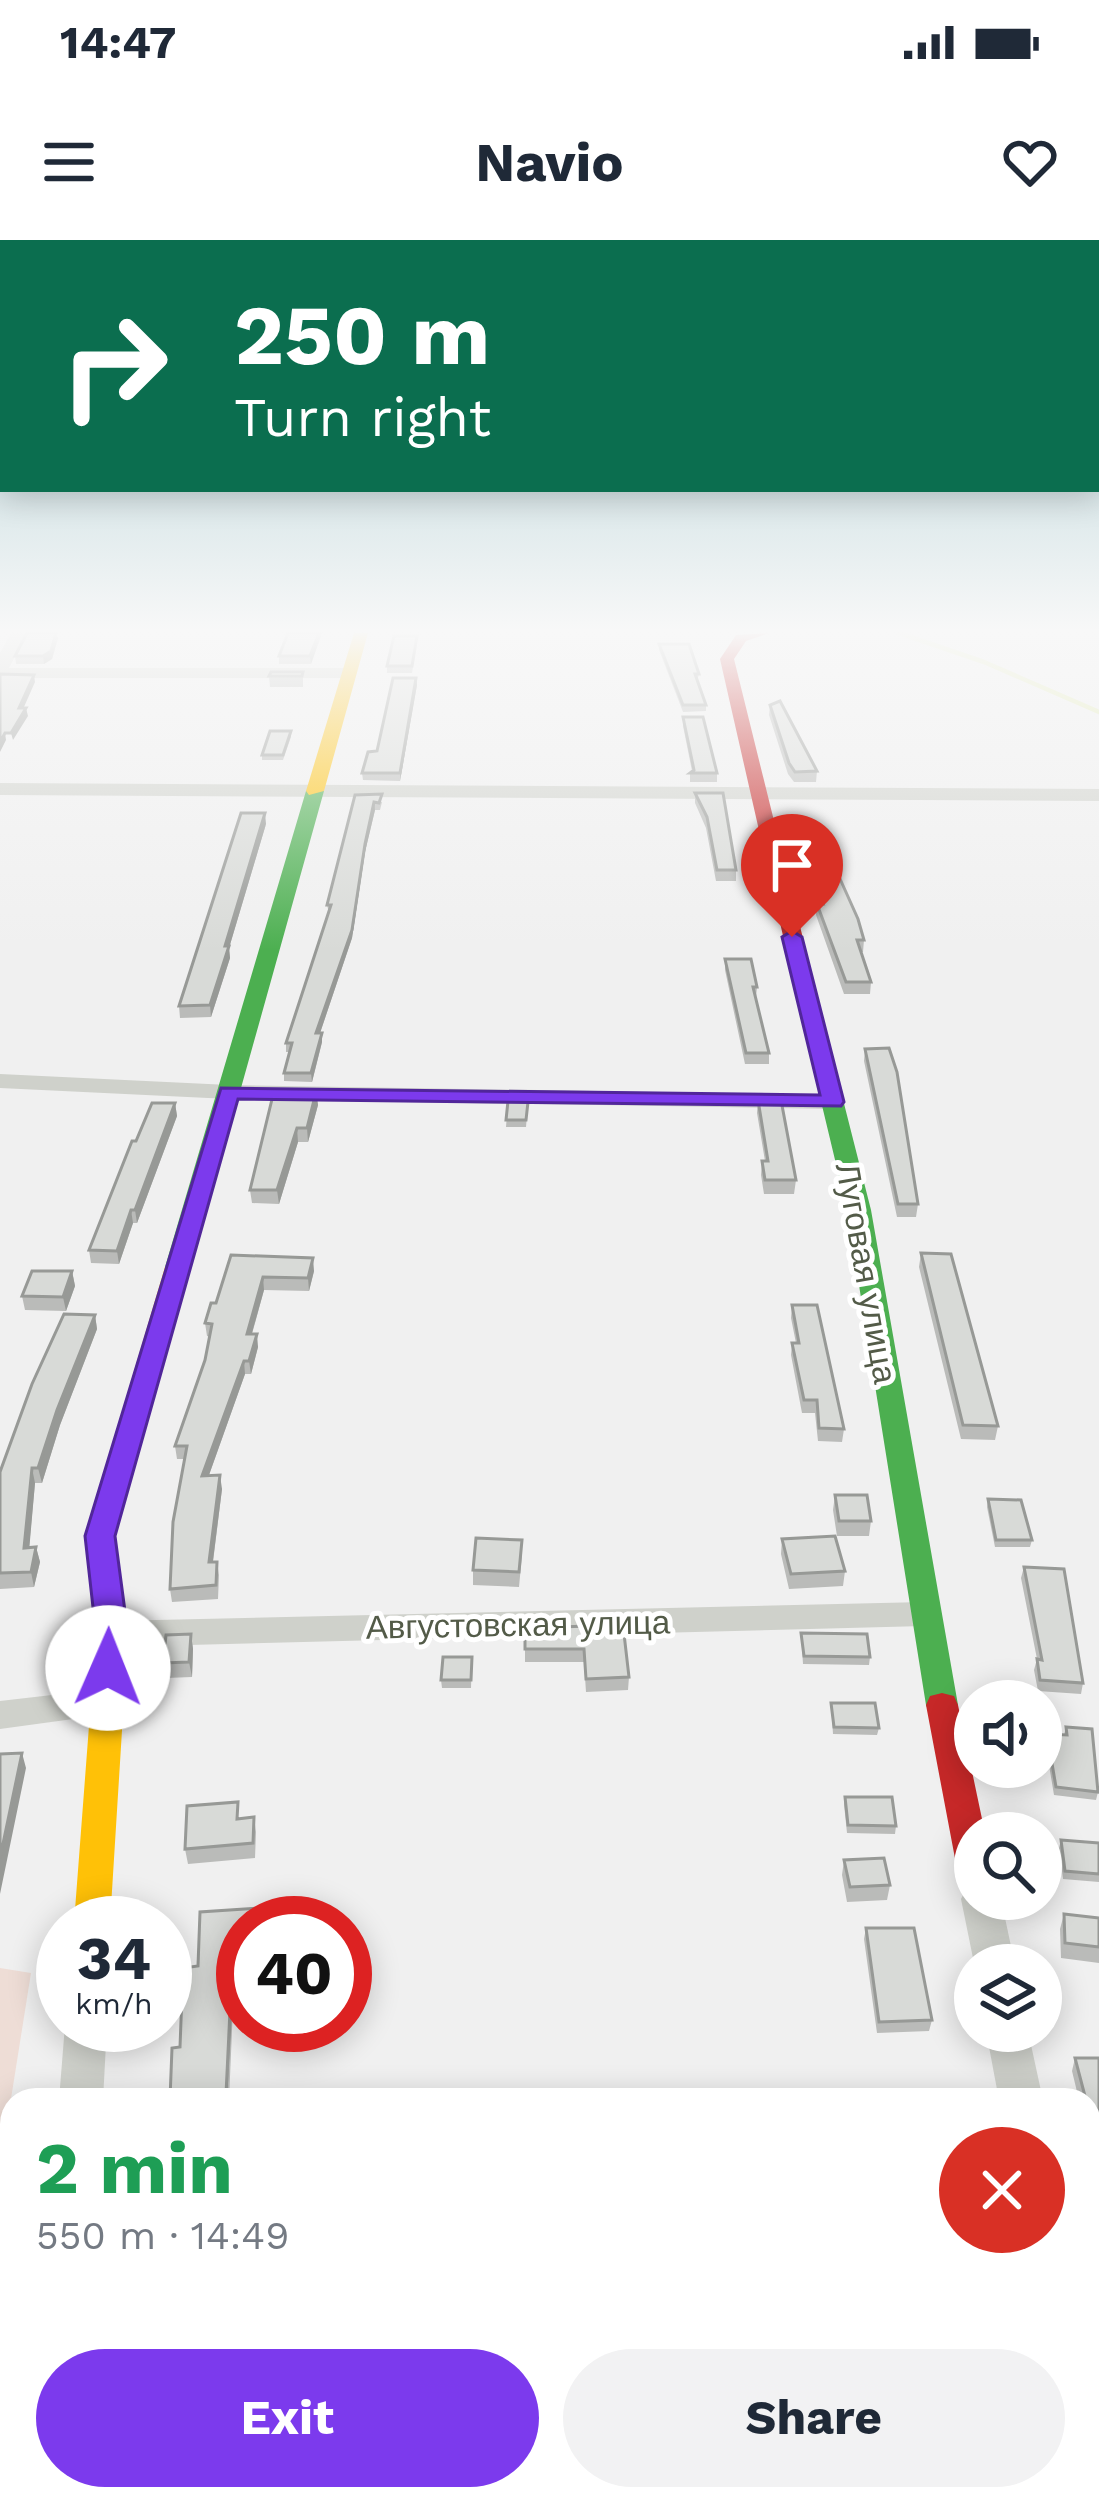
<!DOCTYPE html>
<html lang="en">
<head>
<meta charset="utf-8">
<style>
	:root { --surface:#fff; --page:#f2f2f3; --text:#1f2937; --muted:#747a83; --accent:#7c3aed }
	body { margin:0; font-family:"Work Sans",sans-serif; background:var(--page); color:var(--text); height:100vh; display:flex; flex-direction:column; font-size:45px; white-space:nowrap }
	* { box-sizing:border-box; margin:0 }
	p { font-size:39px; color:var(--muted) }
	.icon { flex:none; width:66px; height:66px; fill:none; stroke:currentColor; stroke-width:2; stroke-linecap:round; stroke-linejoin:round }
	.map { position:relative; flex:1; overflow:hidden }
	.panel { position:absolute; left:0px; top:1848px; width:1101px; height:423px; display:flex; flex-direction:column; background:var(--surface); border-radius:36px 36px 0 0; box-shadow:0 6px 30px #0003 }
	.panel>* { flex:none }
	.hud { position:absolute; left:0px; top:0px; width:1101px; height:252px; box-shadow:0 6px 30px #0003; background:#0b6e4f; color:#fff; overflow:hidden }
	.controls { position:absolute; left:954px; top:1440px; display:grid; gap:24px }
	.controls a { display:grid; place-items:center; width:108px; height:108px; border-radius:50%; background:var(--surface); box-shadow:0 6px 30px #0003; font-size:60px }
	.speed { position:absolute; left:36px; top:1656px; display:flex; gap:24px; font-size:60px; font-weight:700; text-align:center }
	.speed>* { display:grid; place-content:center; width:156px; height:156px; border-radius:50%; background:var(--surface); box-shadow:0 6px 30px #0003; line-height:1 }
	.speed small { font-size:30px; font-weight:400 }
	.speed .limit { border:18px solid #d22; background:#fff; color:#111 }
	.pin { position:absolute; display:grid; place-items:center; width:102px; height:102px; color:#fff; margin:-123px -51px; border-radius:50% 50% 50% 0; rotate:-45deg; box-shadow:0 0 12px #0007 }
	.pin .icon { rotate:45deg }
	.me { position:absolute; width:132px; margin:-66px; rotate:1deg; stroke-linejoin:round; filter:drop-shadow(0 0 9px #0008) }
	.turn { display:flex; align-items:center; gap:42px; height:252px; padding:0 36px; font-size:54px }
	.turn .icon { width:156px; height:156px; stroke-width:2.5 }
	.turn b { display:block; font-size:84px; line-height:102px }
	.round { display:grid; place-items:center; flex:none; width:126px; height:126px; border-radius:63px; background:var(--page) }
	.summary { display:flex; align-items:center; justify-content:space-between; height:204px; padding:0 36px }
	h1 { font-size:72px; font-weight:700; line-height:90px; color:#1e9e55 }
	.primary-button { display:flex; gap:24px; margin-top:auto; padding:24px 36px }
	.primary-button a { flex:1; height:138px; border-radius:72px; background:var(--accent); color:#fff; font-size:48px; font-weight:700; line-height:138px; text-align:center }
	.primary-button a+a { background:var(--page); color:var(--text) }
	.status { display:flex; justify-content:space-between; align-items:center; height:84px; padding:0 60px; background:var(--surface); direction:ltr }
	.status svg { height:33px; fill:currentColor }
	header { display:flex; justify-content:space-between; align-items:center; height:156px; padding:0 36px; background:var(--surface); font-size:54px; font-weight:700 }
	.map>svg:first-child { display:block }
</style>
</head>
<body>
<div class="status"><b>14:47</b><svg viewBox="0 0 49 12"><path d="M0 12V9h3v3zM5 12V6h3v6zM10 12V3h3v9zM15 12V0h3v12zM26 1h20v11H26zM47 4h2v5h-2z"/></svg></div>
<header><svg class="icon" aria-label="menu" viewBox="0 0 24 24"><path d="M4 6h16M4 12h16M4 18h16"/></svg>Navio<svg class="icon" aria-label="heart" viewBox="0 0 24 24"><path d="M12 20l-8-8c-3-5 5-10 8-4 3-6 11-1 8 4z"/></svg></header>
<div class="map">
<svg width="1099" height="2270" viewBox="0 0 1099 2270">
	<rect width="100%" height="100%" fill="#f0f0f0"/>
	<path fill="#eeddd6" d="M0,1728l31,5 -31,195z"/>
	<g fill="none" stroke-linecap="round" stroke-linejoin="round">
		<path stroke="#e1eaac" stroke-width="4.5" d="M899,393l85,29 115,50"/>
		<path fill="#cfd1cb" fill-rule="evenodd" d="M11,393h16l-18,35h340l8,5 -8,5h-349v-25z
			M0,543l1099,6v12l-1099,-6z
			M0,834l229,11 604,10 12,7 -12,7 -604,-10 -229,-11z
			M924,1362l12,3 5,9 -5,9 -12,3 -812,21 -12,-4 -5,-9 5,-9 12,-4z
			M104,1449l13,4 5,10 -5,10 -117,16v-28z
			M975,1644v15h26l14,66 -40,3 -14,-69 6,-12z
			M65,1785h42l-4,75h-44z
			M986,1791h42l15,69h-44z
			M1089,2178l10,4v88h-18l-5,-11h13z
			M56,2259h50l1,11h-52z"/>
		<path fill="#4caf50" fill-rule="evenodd" d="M315,546l9,5 -133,476 -13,8 -9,-3 -4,-5 141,-476z
			M825,825l11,7 35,138 87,495 -4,9 -12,3 -12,-3 -4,-9 -79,-495 -33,-138z"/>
		<path fill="#ffc107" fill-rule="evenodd" d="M354,393h14l-44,158 -15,4 -3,-4z
			M178,1019l13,8 -76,269 13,98 -18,289h-36l22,-289 -11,-98 80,-269z"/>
		<path fill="#c62828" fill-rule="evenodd" d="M769,393l-23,8 -12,18 102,413 -11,7 -11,-7 -94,-413 16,-24z
			M942,1453l12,3 4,9 27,128h-10v51l-12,-5 -6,-10 -31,-164 4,-9z"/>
	</g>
	<path fill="#babbb9" d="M288,393h34l-11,31h-32v-8z
		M58,398l-6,21 -8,5h-28l-1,-8z
		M417,403l-5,30h-25v-7z
		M659,404l40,30 -2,7 9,24v6l-23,1 -24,-62z
		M303,432v15h-33l-1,-11z
		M417,445l-17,96 -37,-1 -1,-7z
		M770,465l47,66 -1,11h-22l-6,-8 -19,-59z
		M683,477l34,56v9h-27v-9l2,-2 -9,-45z
		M291,491v6l-8,23h-21v-5z
		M695,553l41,77v11h-20l-10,-53 -11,-25z
		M355,555l27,7 -2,8h-5l-10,42 -13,86 -32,95 2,9 -10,40 -28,-1v-8l5,-21h-3v-9l43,-130 -2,-8z
		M266,584l-37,124 1,10 -19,59 -31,1 -1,-12z
		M799,613l65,87 -1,12h-2l10,30 -1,12h-26l-28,-79 1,-20 -19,-31z
		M725,719l32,28 -1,10 13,56v11h-24l-20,-94z
		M865,809l53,155 -2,13h-19l-33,-156z
		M316,852l2,13 -10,37h-10l-19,62 -27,-1 -2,-13z
		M758,860l38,80 -2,14h-30l-3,-19 1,-14h3l-8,-48z
		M508,861l20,1 -2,25h-20z
		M175,863l2,13 -40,107h-4l-14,41 -28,-1 -2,-13 47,-109z
		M921,1013l77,173 -3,14 -34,-1 -42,-172z
		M231,1015l83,16 -5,20 -45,-1 -12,44 6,13 -7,27h-6l-36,101 13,14 -9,73h4l2,13 -1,24 -46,3 -2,-13 15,-130h-8l-2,-13 30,-86 5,-23 -3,-1 -2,-13 11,-20z
		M72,1031l3,15 -9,25 -41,-1 -3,-14z
		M792,1065l52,124 -2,13 -24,-1 -3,-28h-13l-11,-58 1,-12h4l-5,-25z
		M95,1075l2,14 -37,96 -18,58h-7l-6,64h7l4,15 -6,25 -34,2v-117z
		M835,1255l36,26 -2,15h-32l-4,-26z
		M988,1259l44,41 -2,7h-35l-8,-40z
		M782,1299l63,32 -2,15 -54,3 -8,-35z
		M522,1315l-3,32 -46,-2v-15z
		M1024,1327l59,116 -2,11 -43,-3 -4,-21 3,-11 -16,-81z
		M623,1385l6,52 -1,13 -42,2 -2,-30h-59v-34z
		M801,1393l69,24 -1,8 -66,-1z
		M191,1394l2,15 -1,28 -26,1 -3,-15z
		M472,1417l-1,31h-29l-1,-8z
		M831,1463l48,25 -2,7 -44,-1z
		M1066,1487l32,65 -2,8 -42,-5 -9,-54 2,-7 17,1z
		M845,1557l51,29 -1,8 -48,-1 -3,-29z
		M254,1577l2,15 -1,26 -67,6 -3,-15 55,-31z
		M1061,1600l38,3v39l-36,-3 -4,-31z
		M844,1620l46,25 -3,15 -40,2 -5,-27z
		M1064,1674l35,4v45l-38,-5 -1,-29z
		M243,1683v37l-8,1 -6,139h-59l2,-52 8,-1 18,-81z
		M866,1688l66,92 -3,11 -52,2 -13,-94z
		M1075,1818h24v119l-10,-39v-38h-10l-7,-29z"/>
	<path fill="#979996" d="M56,393l2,5 -6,21 -8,5 -1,-8z
		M319,393h3l-11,31 -1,-8z
		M34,435l1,7 -15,34 -1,-8z
		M416,438l1,7 -17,96v-8z
		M26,468l2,8 -15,24 -2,-7z
		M5,493l1,7 -6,12v-10z
		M374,562l1,8 -10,42 -13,86 -35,104 -1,-9z
		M265,573l1,11 -37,124 1,10 -19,59 -1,-12 15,-59z
		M322,793v9l-10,40 -1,-9z
		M316,852l2,13 -10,37 -1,-14z
		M175,863l2,13 -40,107 -2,-13z
		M297,888l1,14 -19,62 -2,-14z
		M131,970l2,13 -14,41 -2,-13z
		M313,1018l1,13 -5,20 -1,-13z
		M72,1031l3,15 -9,25 -3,-14z
		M263,1037l1,13 -16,57 -1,-13z
		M95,1075l2,14 -37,96 -18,58 -4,-15 19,-58z
		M257,1094l1,13 -7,27 -2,-13z
		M244,1121l1,13 -41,115 -2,-13z
		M32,1228l3,15 -7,80 -4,-15z
		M220,1235l2,14 -11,87 -2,-14z
		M36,1307l4,15 -6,25 -3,-15z
		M191,1394l2,15 -1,28 -3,-15z
		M22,1513l4,15 -26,126v-36z
		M233,1708l2,13 -8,139 -1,-6z"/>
	<path fill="#d8dad7" stroke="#979996" stroke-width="3" d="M27,393h29l-5,18 -8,5h-28z
		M288,393h31l-9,23h-31z
		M394,396h23l-5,30h-25z
		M659,404h30l10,30h-4l11,31h-23z
		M271,432h32l-1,4h-33z
		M0,434l34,1 -15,33h7l-15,25h-6l-5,9z
		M393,438h23l-16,95h-38l6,-21 9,-1z
		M780,461l37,70 -22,1 -6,-9 -19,-58z
		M683,477h20l14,56h-27l4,-3z
		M270,491h21l-8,24h-21z
		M695,553h28l13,77h-19l-10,-53z
		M382,554l-3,9 -5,-1 -9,42 -13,86 -36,103h6l-11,40h-27l8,-30h-6l45,-138h-4l28,-110z
		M241,573h24l-40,133h4l-19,59 -31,1z
		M828,612l30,67 6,21h-7l14,42h-25l-29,-78h6l-6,-12 6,-1 -24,-38z
		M725,719h26l6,28h-4l16,66h-23z
		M889,808l8,24 21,132h-20l-33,-155z
		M274,851l42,1 -9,36h-10l-20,62h-27z
		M758,860h23l15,80h-31l-3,-19h6z
		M508,861l20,1 -2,18h-20z
		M152,863h23l-40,107h-4l-14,41 -28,-1 43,-109h4z
		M921,1013l30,1 47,172 -35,-1z
		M231,1015l82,3 -5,20 -45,-1 -16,57h10l-8,27h-5l-42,115 18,-1 -11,87h8l-1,23 -46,4 3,-67 14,-76h-12l30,-86 7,-36 -7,-1 6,-20h5z
		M32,1031h40l-9,26 -41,-1z
		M792,1065h25l27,124 -25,-1 -2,-28h-13l-12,-57h7z
		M64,1074l31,1 -38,95 -19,58h-6l-8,80 12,-1 -5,25 -31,1v-101l32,-88z
		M835,1255h32l4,26h-32z
		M988,1259l33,1 11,40h-36z
		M835,1296l10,35 -54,3 -9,-35z
		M476,1298l46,2 -3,32 -46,-2z
		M1024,1327l40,2 19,114 -43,-3 -3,-21 5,1z
		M623,1385l6,52 -43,2 -2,-30h-59v-21z
		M801,1393l66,1 3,23 -66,-1z
		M191,1394l-2,28 -26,1 3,-28z
		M443,1417h29l-1,23h-30z
		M831,1463h44l4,25 -45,-1z
		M1066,1487l26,2 6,63 -42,-5 -9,-53 20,1z
		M22,1513l-22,105v-104z
		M845,1557h47l4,29 -48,-1z
		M238,1562l-1,17 17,-2 -1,26 -68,6 2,-43z
		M1061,1600l38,3v31l-34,-3z
		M884,1618l6,27 -40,2 -6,-27z
		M276,1667l-1,16h-32v25h-10l-7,146 -56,5 2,-51 8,-1 3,-79 15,-2 2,-54z
		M1064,1674l35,4v29l-34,-4z
		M866,1688h48l18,92 -53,2z
		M1075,1818h24v91l-10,-38v-11h-3z"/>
	<linearGradient id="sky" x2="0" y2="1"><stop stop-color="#a5cad0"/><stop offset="0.55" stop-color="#f8f8f8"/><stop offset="1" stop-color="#f8f8f8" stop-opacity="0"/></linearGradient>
	<rect width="1099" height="711" fill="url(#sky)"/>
	<path fill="#7c3aed" stroke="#51269a" stroke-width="3" d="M792,691l10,6 42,165 -3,4 -603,-7 -123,437 13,98 -8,43h-23l-5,-9 4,-34 -11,-98 136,-448 599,7 -38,-158z"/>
	<g text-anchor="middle" stroke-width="10" stroke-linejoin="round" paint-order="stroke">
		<g font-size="33" fill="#535b48" stroke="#fff">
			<text transform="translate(867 1033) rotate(80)" y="12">Луговая улица</text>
			<text transform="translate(518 1384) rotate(-1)" y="12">Августовская улица</text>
		</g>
	</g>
</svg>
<div class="controls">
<a><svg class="icon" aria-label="sound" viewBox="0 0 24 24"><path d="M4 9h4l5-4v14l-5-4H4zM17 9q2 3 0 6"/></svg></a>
<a><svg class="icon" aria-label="search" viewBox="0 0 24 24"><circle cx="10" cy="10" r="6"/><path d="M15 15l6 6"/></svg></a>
<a><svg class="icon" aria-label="layers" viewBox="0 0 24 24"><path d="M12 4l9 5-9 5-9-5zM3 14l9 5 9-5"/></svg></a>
</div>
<div class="speed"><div>34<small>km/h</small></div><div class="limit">40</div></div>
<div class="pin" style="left:792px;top:697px;background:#d93025"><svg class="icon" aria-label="arrive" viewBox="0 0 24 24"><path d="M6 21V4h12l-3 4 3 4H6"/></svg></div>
<svg class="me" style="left:108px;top:1428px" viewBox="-20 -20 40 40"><circle r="19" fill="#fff"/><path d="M0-13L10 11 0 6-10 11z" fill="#7c3aed"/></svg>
<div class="hud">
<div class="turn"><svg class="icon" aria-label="right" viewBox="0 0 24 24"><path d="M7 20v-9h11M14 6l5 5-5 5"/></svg><div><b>250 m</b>Turn right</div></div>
</div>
<section class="panel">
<div class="summary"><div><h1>2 min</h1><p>550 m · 14:49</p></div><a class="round" style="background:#d93025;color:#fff"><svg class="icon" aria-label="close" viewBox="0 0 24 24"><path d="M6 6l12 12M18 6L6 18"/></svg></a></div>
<div class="primary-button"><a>Exit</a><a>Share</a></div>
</section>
</div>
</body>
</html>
